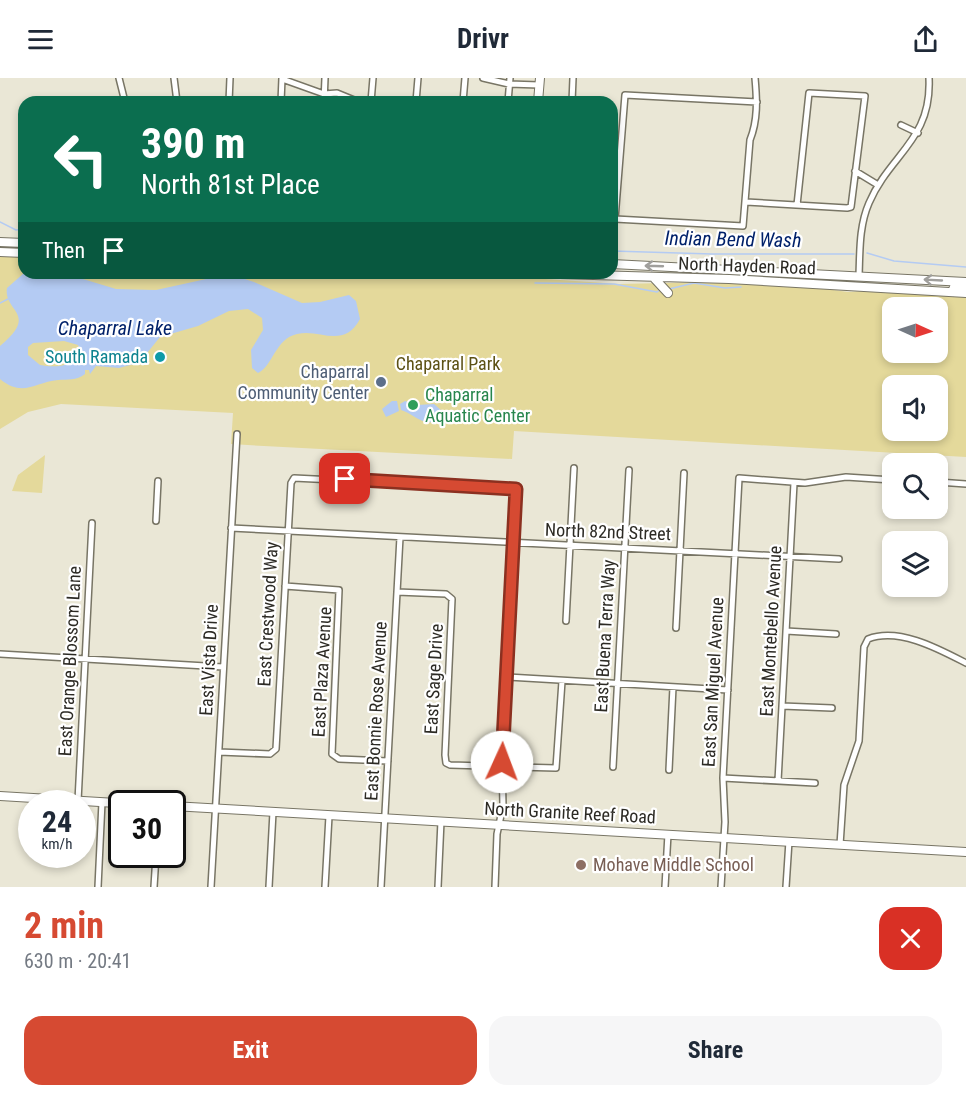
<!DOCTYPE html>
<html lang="en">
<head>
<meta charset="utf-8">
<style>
	:root { --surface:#fff; --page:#f6f6f7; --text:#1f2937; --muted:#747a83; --accent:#d64a32 }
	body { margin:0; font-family:"Roboto Condensed",sans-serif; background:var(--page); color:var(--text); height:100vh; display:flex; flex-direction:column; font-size:22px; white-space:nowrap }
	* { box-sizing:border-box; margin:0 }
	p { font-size:20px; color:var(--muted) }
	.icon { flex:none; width:33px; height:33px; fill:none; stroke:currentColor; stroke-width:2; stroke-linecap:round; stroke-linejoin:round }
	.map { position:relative; height:809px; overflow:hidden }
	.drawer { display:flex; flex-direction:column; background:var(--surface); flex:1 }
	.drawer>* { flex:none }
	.hud { position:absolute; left:18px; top:18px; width:600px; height:183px; border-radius:18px; box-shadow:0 3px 9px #0003; background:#0b6e4f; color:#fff; overflow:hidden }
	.needle { width:39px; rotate:93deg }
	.tools { position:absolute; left:882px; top:219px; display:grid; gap:12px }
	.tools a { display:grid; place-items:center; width:66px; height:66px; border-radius:12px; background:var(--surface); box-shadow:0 3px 9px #0003; font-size:30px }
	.speed { position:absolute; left:18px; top:712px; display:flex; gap:12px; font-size:30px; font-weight:700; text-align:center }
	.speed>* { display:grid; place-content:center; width:78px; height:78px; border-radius:50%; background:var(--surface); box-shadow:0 3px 9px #0003; line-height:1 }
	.speed small { font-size:15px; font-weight:400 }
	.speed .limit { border:3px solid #111; border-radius:9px; background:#fff; color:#111 }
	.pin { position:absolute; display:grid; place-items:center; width:51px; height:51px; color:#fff; margin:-26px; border-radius:12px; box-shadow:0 3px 9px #0006 }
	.me { position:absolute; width:66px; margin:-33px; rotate:2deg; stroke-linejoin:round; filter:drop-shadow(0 0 4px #0008) }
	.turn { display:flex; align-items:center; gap:21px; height:126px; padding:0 24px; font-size:27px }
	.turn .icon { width:78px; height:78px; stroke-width:2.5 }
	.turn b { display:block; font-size:42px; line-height:51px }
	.then { display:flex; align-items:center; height:57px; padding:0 24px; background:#0003; gap:12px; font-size:22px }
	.round { display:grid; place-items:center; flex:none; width:63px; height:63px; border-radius:18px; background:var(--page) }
	.summary { display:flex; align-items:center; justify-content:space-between; height:102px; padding:0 24px }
	h1 { font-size:36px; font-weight:700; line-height:45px; color:var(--accent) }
	.primary-button { display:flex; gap:12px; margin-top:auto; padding:12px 24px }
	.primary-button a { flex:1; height:69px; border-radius:18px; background:var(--accent); color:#fff; font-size:24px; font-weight:700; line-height:69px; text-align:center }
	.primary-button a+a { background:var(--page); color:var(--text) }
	header { display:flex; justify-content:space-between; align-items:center; height:78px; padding:0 24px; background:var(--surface); font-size:27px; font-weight:700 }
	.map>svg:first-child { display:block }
</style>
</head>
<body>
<header><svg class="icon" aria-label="menu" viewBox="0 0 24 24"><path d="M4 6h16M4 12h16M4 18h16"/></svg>Drivr<svg class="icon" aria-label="share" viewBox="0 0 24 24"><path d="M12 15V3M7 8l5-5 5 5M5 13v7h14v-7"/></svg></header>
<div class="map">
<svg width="966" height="809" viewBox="0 0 966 809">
	<rect width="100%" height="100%" fill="#eae7d6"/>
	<path fill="#e4d99b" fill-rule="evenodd" d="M0,178l24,1v16h434l162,11 88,-2 111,6 29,4 20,-1 98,6v160l-452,-26 -2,28 -248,-13 -33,-2 2,-31 -172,-9 -33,8 -28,17zM892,230h46v44h-46zM892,308h46v44h-46z
		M45,377l-3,38 -30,-2 6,-16z"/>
	<path fill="#b4cbf3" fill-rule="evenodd" d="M24,195h39l53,16 40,1 73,-16 25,8 48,21 18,-1 29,-7 7,6 4,18c-17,31 -40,9 -63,15 -22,5 -24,32 -39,39l-6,-5 -1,-18 12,-20 -1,-12 -14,-9 -19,2 -31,15 -38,11 -17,21 -9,6 -15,4 -23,-2 -6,8 -1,-4h-4v4c-9,7 -17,5 -27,6 -23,2 -35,18 -58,-1v-33c40,-33 3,-34 7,-58zM64,263l14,4 3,7c-8,15 -26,16 -41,13l-12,-10v-8l5,-4z
		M392,323h5l2,10 -13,6 -4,-8z
		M405,323l12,4 17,-1 8,7v5c-14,16 -29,-3 -41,-6l-1,-6z"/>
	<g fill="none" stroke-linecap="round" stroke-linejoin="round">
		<path stroke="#b4cbf3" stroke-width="1.5" d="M0,144l16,8 8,-1
			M612,173l100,3h142
			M867,175l27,8 72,6
			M535,205l79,1 43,8 4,-3
			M669,211l25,-6 31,5 16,-1
			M0,225l8,-4"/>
		<defs>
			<path id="street" d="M119,0l6,24
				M174,0l3,24
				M483,0l26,6 30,1
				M755,0c2,22 3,42 -5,62l-7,86 -128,-7 10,-124 132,7
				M282,1l42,15 13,-1 22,9
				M229,24l1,-24
				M281,24l1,-24
				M324,24l1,-24
				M371,24l2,-24
				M416,24l2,-24
				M463,24l2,-24
				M508,24l2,-24
				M572,24l1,-24
				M901,47l17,8
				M855,93l23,14
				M746,124l101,6 4,-1 14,-111 -56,-3 -12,112
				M859,197c1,-24 0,-49 10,-72 21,-49 63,-63 60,-125
				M938,404l28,2
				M156,443l2,-40
				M231,450l608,31
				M285,508l54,4 -7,164 7,5 49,2
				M397,514l49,2 6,5 -7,156 1,8 4,2 106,3 6,-87
				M566,543l8,-153
				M676,550l8,-155
				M786,553l50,3
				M0,576l223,13
				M506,599l222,13
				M782,628l50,2
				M219,674l51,2 6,-5 15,-266 3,-5 222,11 -14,270 1,47 -6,28 -2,53
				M613,689l16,-297
				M669,692l4,-83
				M723,700l92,5
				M778,703l16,-298
				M78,723l14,-278
				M840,767l4,-60 15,-44 5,-94 4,-8c31,-12 71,10 98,24
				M98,809l4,-85
				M154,809l2,-32
				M211,809l26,-453
				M269,809l4,-75
				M325,809l4,-71
				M381,809l19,-350
				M438,809l3,-66
				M665,809l3,-53
				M721,809l4,-65 -2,-44 16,-300 66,5 41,-6 46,3
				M786,809l3,-46"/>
			<path id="secondary" d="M538,24l2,-24
				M0,164l24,1
				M0,174l24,1
				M612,186l354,18
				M526,195l203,6 237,14
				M654,200l14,15
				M952,214l2,-5h12
				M0,718l133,8
				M172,728l794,46"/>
		</defs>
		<use href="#street" stroke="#787565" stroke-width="8"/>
		<use href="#secondary" stroke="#787565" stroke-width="10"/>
		<use href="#street" stroke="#fff" stroke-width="5"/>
		<use href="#secondary" stroke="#fff" stroke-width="8"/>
	</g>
	<defs><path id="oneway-shaft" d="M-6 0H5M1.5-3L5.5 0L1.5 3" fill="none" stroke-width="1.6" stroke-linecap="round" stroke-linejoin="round" transform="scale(1.5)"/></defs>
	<g stroke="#a09f9c">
		<use href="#oneway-shaft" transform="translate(654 188) rotate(-178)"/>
		<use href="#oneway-shaft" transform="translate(933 202) rotate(-177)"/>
	</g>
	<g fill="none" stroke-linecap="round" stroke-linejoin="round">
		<defs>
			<path id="route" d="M345,401l171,10 -14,273"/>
		</defs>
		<use href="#route" stroke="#8b3020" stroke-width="15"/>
		<use href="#route" stroke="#d64a32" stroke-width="10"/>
	</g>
	<circle fill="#0f9aa8" stroke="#fff" stroke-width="2" cx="160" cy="279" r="6"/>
	<circle fill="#5c6f8a" stroke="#fff" stroke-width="2" cx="381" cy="304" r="6"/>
	<circle fill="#2e9e5b" stroke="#fff" stroke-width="2" cx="413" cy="327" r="6"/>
	<circle fill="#8d6e63" stroke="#fff" stroke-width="2" cx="581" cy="787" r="6"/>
	<g text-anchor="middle" stroke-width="4.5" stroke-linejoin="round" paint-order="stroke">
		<g font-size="18" fill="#2c2a24" stroke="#fff">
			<text transform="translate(747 188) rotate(2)" y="6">North Hayden Road</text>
			<text transform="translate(608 454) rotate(2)" y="6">North 82nd Street</text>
			<text transform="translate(268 536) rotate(-87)" y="6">East Crestwood Way</text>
			<text transform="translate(771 553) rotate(-87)" y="6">East Montebello Avenue</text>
			<text transform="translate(605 558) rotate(-87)" y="6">East Buena Terra Way</text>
			<text transform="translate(209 582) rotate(-87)" y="6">East Vista Drive</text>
			<text transform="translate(70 583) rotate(-87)" y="6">East Orange Blossom Lane</text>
			<text transform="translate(322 594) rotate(-87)" y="6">East Plaza Avenue</text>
			<text transform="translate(434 601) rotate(-87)" y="6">East Sage Drive</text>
			<text transform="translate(713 604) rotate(-87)" y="6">East San Miguel Avenue</text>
			<text transform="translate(376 633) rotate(-87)" y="6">East Bonnie Rose Avenue</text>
			<text transform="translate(570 735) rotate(3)" y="6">North Granite Reef Road</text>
		</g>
		<g font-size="18" fill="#0d838f" stroke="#fff" text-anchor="end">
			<text x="148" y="285">South Ramada</text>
		</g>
		<g font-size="18" fill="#5c5114" stroke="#fff">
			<text x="448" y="292">Chaparral Park</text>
		</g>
		<g font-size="18" fill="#4e5e75" stroke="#fff" text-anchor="end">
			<text x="369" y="300">Chaparral<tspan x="369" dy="21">Community Center</tspan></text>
		</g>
		<g font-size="18" fill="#27864d" stroke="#fff" text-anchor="start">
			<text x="425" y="323">Chaparral<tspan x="425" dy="21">Aquatic Center</tspan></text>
		</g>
		<g font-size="18" fill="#785e54" stroke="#fff" text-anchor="start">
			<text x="593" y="793">Mohave Middle School</text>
		</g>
		<g font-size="20" font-style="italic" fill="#00216a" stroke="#fff">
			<text transform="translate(733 161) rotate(1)" y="7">Indian Bend Wash</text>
			<text x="115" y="257">Chaparral Lake</text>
		</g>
	</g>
</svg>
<div class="tools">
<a><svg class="needle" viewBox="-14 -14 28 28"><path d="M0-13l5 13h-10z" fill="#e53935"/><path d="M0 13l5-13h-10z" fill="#747a83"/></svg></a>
<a><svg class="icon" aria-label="sound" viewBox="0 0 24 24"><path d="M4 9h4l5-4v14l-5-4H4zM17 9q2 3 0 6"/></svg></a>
<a><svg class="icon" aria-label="search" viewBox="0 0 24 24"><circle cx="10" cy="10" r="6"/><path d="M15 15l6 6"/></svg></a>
<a><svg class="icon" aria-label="layers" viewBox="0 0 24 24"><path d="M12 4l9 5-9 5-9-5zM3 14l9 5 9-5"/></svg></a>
</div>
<div class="speed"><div>24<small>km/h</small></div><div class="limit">30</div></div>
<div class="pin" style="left:345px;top:401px;background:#d93025"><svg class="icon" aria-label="arrive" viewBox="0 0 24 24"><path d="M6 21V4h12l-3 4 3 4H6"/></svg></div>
<svg class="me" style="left:502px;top:684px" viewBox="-20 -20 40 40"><circle r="19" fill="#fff"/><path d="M0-13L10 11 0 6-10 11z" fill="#d64a32"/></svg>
<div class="hud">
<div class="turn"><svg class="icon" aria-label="left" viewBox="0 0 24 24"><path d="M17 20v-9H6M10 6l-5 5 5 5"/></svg><div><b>390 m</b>North 81st Place</div></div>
<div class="then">Then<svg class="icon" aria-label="arrive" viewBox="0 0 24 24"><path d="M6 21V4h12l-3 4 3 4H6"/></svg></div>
</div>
</div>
<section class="drawer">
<div class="summary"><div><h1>2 min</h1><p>630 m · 20:41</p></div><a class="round" style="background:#d93025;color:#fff"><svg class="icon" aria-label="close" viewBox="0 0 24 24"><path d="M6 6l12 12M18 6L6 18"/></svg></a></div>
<div class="primary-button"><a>Exit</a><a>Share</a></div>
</section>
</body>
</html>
